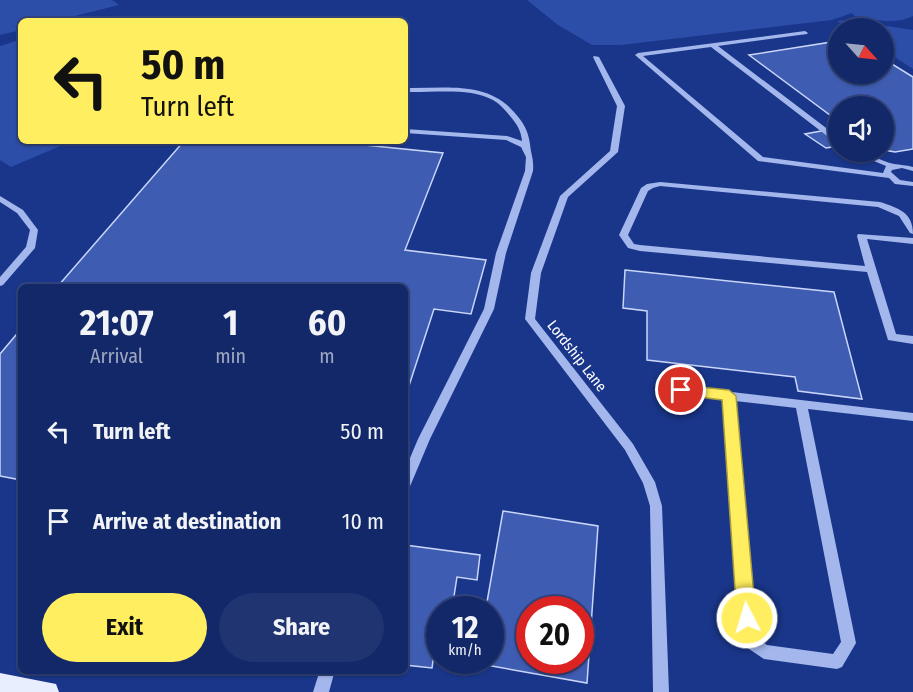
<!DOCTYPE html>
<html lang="en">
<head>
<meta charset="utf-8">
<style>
	:root { --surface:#132868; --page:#203471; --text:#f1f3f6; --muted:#9da6c0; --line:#32447c; --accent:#ffee5f }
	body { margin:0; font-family:"Fira Sans Condensed",sans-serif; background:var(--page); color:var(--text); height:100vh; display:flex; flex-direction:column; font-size:22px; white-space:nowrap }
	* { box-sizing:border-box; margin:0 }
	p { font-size:20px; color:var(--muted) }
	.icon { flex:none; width:33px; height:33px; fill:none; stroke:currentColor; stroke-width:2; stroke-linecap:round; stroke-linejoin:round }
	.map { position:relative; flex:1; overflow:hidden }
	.details { position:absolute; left:18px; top:284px; width:390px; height:390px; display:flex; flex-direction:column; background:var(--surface); border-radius:9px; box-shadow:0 2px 4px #0004,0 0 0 2px var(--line) }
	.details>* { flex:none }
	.hud { position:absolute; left:18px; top:18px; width:390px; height:126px; border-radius:9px; box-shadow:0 2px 4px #0004,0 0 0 2px var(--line); background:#ffee5f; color:#111; overflow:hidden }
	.needle { width:39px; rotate:117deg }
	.tools { position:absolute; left:828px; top:18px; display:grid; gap:12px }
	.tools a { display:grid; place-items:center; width:66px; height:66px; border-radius:50%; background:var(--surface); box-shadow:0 2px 4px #0004,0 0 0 2px var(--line); font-size:30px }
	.speed { position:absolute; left:426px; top:596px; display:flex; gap:12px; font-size:30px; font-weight:700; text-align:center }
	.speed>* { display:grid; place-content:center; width:78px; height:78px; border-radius:50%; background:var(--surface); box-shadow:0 2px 4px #0004,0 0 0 2px var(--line); line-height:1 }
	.speed small { font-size:15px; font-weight:400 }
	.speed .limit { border:9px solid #d22; background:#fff; color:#111 }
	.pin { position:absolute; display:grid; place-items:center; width:51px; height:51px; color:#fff; margin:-26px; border:3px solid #fff; border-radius:50%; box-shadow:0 2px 6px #0007 }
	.me { position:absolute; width:66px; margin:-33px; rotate:355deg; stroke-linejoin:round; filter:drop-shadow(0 0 4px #0008) }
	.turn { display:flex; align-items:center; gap:21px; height:126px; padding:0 24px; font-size:27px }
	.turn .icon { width:78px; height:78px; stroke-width:2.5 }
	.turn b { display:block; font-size:42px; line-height:51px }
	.eta { display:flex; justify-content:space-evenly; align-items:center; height:102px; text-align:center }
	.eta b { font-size:36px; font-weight:700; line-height:42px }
	.button { display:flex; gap:12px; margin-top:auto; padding:12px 24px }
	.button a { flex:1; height:69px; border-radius:36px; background:var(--accent); color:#111; font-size:24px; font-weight:700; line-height:69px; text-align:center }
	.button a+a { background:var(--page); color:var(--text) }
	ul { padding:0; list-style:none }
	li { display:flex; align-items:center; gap:18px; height:90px; padding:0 24px }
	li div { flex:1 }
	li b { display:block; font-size:22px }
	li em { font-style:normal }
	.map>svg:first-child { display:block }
</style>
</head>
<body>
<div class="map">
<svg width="913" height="692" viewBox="0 0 913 692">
	<rect width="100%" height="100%" fill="#19368a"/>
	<path fill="#2c4da8" d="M0,0h112l7,5 -64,16h-34v9l-21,5z
		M527,0h386v16c-17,9 -40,4 -58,0l-3,-3 -20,7 -211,25h-29l-34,-20z
		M847,20l66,10v39l-29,-19v-22h-35l-12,-7z
		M16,41l5,2v98h51l-61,26 -11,-7v-114z"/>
	<path fill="#3e5cb1" stroke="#c9d6fa" stroke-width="1.5" fill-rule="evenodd" d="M838,41v33h46v-15l29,18v72l-18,3 -11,-2v-44h-46v15l-89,-66z
		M838,128v18l-12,2 -21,-14z
		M184,141h141l118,12 -38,97 81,10 -15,54 -37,-5 -29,89v-112h-347z
		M625,270l209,22 28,107 -64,-8 -3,-14 -148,-17v-49l-24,-3z
		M21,329v151l-21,-4v-122z
		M503,511l95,15 -11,157 -129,-23h32v-51h-31l3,-12 25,5zM530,609h50v51h-50z
		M405,545l75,10 -3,25 -20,-3 -5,32h-12v46l-6,-1 -2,14 -27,-3z"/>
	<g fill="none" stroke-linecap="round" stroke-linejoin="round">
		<path fill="#a3b7ed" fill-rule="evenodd" d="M805,31l3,2 -1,1 -89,12 120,91v5h-3l-124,-95 -68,9 120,101 120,16 3,-7 -34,-14c15,-2 27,9 42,12 6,1 12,1 19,3v4l-11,-3 -10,2 -1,2 9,8 13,2v4l-18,-2 -6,-6 -131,-17 -123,-106 3,-2z
			M594,56l5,1 26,49 -7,46 -50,45 -27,76 -6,46 98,125 22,38 7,24 7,186h-16l-3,-186 -7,-23 -18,-33 -100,-131 6,-46 29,-77 50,-45 7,-45 -24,-49z
			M405,88c38,1 81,-8 109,24 9,10 14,18 16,32 1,11 4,15 3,27l-27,82 -12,56 -64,130 -19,45 -2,4 -4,1v-19l13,-31 66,-130 12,-56 29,-82 1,-14 -5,-10 -15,-7 -101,-7v-4l102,7 15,5c-1,-10 -5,-17 -12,-25 -5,-6 -10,-12 -17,-16 -23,-13 -62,-7 -88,-8z
			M660,182l220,20c18,6 33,10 33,32l-3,-1 -11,-17 -21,-9 -218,-21 -7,2 -5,3 -20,44 6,9 6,1 225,21 -8,-30 1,-2 55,4v6l-46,-5 29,95 17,2v8l-25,-4 -21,-68 -227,-21 -12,-3 -9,-13 22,-47 6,-4z
			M0,196l23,14 15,20 -3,18 -32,37 -3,1v-9l26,-30 4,-17 -13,-17 -17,-11z
			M680,386l233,27v8l-105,-12 48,234 -14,24 -5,2 -73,-10 -21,-14 -2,-5 -17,-241 -48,-6 -2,-3 2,-3zM735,401l61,7 45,234 -8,12 -66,-9 -12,-9z
			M320,670h15l-6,22h-16z"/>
		<path fill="#e9eeff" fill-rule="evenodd" d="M0,673l56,11 3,8h-59z"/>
	</g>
	<path fill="#ffee5f" stroke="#a69b3e" stroke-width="1.5" d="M681,385l48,5 7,6 20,222 -3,6 -6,3 -7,-3 -3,-6 -15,-218 -47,-6 -2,-4z"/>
	<g text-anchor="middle" stroke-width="4.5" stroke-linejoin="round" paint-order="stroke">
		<g font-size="15" fill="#fff" stroke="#19368a">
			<text transform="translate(577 356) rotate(52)" y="5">Lordship Lane</text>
		</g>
	</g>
</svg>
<div class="tools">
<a><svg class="needle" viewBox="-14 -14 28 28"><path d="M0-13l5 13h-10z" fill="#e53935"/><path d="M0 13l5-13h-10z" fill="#9da6c0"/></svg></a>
<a><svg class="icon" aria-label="sound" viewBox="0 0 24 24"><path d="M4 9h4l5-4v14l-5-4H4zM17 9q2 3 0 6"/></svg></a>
</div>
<div class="speed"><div>12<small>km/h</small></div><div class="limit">20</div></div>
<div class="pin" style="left:681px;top:390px;background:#d93025"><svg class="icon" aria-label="arrive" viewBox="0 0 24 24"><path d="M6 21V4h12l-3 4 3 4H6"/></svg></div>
<svg class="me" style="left:747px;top:618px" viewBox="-20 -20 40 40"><circle r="17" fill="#ffee5f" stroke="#fff" stroke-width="3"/><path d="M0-11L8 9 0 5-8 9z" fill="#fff"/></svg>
<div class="hud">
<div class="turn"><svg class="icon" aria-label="left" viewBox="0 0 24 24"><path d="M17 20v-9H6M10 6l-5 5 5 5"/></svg><div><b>50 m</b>Turn left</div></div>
</div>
<section class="details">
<div class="eta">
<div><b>21:07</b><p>Arrival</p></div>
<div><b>1</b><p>min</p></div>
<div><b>60</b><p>m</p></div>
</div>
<ul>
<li><svg class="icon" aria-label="left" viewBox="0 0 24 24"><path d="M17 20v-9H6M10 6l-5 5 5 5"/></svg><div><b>Turn left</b></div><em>50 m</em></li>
<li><svg class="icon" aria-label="arrive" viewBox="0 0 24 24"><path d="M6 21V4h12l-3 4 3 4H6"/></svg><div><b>Arrive at destination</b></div><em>10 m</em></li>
</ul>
<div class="button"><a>Exit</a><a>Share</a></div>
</section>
</div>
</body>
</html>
